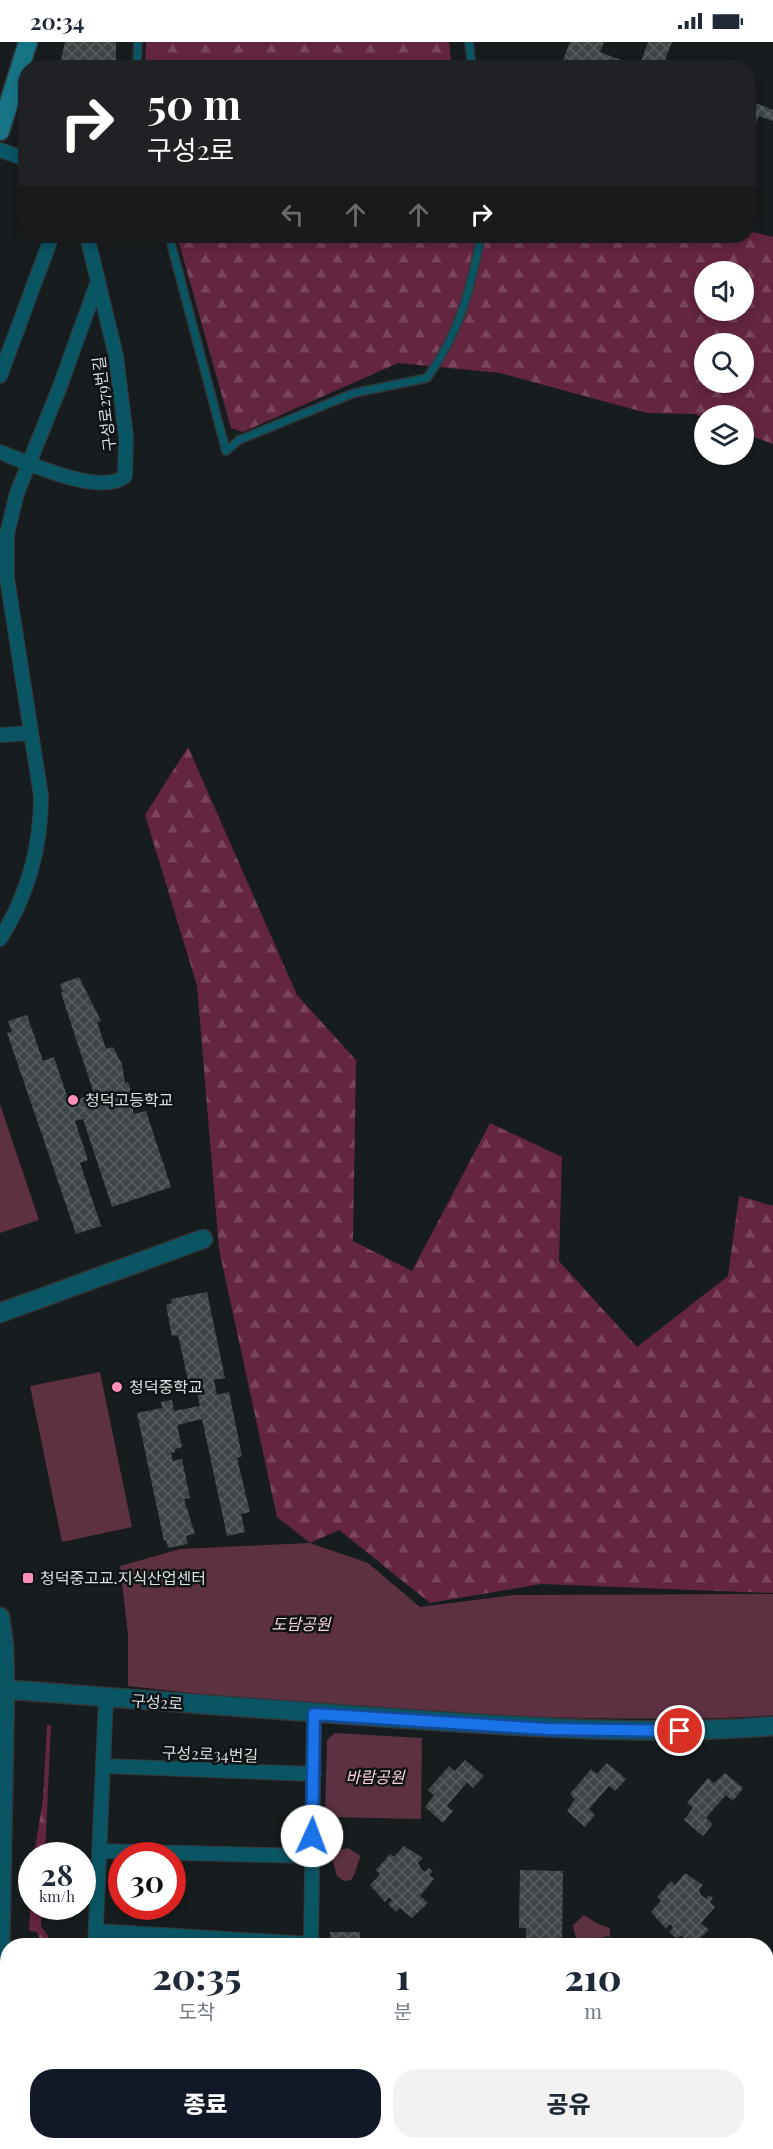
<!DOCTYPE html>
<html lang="ko">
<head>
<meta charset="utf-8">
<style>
	:root { --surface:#fff; --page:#f2f2f3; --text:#1f2937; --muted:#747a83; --accent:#111827 }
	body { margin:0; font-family:"Playfair Display","Noto Sans KR",serif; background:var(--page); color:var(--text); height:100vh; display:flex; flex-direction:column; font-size:22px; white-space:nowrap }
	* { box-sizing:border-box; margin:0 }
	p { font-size:20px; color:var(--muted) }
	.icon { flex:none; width:33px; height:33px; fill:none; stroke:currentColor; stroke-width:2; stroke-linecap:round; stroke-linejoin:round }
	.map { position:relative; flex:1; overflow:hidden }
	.side { position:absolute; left:0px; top:1896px; width:774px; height:212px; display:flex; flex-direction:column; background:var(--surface); border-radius:24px 24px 0 0; box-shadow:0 3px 9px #0003 }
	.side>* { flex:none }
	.banner { position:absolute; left:18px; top:18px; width:738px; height:183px; border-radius:24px; box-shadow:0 3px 9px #0003; background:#202124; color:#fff; overflow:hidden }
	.tools { position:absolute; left:694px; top:219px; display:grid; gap:12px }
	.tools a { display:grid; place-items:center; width:60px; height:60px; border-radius:50%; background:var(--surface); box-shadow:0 3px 9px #0003; font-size:30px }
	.speed { position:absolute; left:18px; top:1800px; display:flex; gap:12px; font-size:30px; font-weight:700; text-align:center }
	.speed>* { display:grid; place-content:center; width:78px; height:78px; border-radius:50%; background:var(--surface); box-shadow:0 3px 9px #0003; line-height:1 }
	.speed small { font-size:15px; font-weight:400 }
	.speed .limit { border:9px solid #d22; background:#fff; color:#111 }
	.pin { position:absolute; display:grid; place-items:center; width:51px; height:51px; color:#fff; margin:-26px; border:3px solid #fff; border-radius:50%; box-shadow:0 2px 6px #0007 }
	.me { position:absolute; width:66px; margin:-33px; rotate:2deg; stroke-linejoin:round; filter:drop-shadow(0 0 4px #0008) }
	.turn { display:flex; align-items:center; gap:21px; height:126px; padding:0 30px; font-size:27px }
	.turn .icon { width:78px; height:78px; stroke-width:2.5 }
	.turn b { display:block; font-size:42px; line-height:51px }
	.lanes { display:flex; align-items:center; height:57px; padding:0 30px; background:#0003; justify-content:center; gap:30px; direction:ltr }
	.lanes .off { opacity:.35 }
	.eta { display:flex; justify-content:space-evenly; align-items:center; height:102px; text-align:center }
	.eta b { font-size:36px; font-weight:800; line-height:42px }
	.cta { display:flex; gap:12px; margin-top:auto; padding:12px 30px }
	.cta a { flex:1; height:69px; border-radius:24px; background:var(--accent); color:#fff; font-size:24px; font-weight:800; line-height:69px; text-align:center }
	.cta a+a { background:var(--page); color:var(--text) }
	.status { display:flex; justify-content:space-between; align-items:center; height:42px; padding:0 30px; background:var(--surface); direction:ltr }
	.status svg { height:16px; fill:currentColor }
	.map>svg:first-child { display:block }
</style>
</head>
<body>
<div class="status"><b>20:34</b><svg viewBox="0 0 49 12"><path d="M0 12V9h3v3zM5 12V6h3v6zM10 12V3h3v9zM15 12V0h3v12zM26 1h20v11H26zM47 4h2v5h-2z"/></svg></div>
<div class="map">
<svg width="773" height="2107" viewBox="0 0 773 2107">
	<defs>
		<pattern id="forest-firs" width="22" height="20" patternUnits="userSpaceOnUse" patternTransform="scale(1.5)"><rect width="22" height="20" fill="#642540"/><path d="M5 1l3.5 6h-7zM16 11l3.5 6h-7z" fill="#7a445b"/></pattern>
		<pattern id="building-cross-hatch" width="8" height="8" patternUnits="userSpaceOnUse" patternTransform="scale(1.5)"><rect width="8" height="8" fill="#3e4546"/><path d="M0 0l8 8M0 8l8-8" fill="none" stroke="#595f60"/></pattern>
	</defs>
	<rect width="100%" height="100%" fill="#171c1e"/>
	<path fill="url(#forest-firs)" fill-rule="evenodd" d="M146,0h303l3,25h-307z
		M749,189l24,6v207l-29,-11v-17h-39v2l-10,-4 -48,-1 -147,-40 -102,-10 -155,69 -12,-4 -54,-192h571zM705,230h39v38h-39zM705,302h39v38h-39z
		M188,705l109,248 59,65 -3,181 59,30 78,-148 72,34 -3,104 78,86 91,-71 11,-80 34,10v387l-232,-9 -111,19 -91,-73 -29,13 -33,-26 -58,-268 -22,-263 -52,-171z
		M47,1683h4l-6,130h-11l9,-56z
		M31,1858l1,6 10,1 -1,19 7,10v9h-6l-5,-13 -8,-1z
		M767,1943l6,1v163h-188l-92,-7h273z"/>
	<path fill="#5d3142" d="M0,1062l39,116 -39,13z
		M100,1330l32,155 -70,15 -32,-156z
		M310,1501l58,20 52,44 94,-12 259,-1v121c-64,5 -127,4 -191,3 -152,-3 -303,-15 -454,-32v-52l-8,-68 60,-17z
		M335,1691l87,5 -1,81 -96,-2 2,-77z
		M348,1806l13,8c-5,8 -4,17 -10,24l-7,1 -7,-5 -5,-18 3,-7z
		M584,1873l14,9 12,4v9l-5,-1 -8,9 -20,-1 -4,-19z"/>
	<path fill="url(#building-cross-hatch)" d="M65,0h51v26h-57z
		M570,0h34l-4,10 39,15 9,-25h24l-10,26h-102z
		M748,58l25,10v11l-14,-5 -10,28z
		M79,935l22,44 -4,1 9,27 7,-2 9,17 3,19 3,-1 6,20 -3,1 3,11 12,-3 25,76 -59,20 -29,-88 -8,2 13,39 -8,3 21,63 -25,8 -69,-201 5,-1 -4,-11 19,-6 16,46 11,-4 15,45 25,-8 -33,-101 2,-1 -3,-8z
		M207,1250l18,86 -11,2 3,15 12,-3 13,64 -5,2 13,54 -9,2 4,18 -18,4 -25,-117 -25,6 5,22 -7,2v3l-4,1 2,8 9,-2 8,39 -6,1 11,35 -9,2 2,8 -20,4 -2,-8 -2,1 -27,-128 25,-5 -1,-6 11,-2 2,11 26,-5 -5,-22 -6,1 -11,-50 -6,1 -6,-31 6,-2 -1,-4z
		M465,1718l19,16 -11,12 -6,-6 -20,24 6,5 -10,12 -18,-16 9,-12 -6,-5 21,-24 6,5z
		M607,1721l19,16 -11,12 -6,-5 -20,23 6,6 -10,12 -18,-16 8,-12 -5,-5 21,-25 6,5z
		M725,1731l18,15 -10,13 -7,-6 -20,23 7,6 -10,12 -19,-16 9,-12 -6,-5 21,-25 6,5z
		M404,1804l19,12 -5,5 2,4 5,5 4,-4 4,3 -4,4 5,4 -14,17 8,7 -16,15 -12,-10 -4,4 -8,-8 4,-4 -3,-3 -4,5 -15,-17 10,-11 -4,-4 14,-16 4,3z
		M520,1828l43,1 -1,72h-36v-15h-7z
		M685,1831l18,12 -4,5 2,5 5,4 3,-4 4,3 -3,4 5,5 -14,16 8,7 -17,15 -11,-10 -4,4 -8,-7 4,-5 -3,-3 -4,5 -15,-17 10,-11 -4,-4 14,-16 4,4z
		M330,1890h30v14h-30z"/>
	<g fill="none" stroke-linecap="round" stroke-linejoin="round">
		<path stroke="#34393b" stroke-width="18" stroke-dasharray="18 9" stroke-linecap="butt" d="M0,2066l8,1
			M0,2083l8,1"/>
		<defs>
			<path id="service" d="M469,0l3,26
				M137,26l1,-26
				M169,194l57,215 13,-11 115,-47 73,-15c33,-46 43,-87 54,-142"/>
			<path id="minor" d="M0,108l26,9
				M0,334l52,-140
				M0,410c26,10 101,45 125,24l1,-39 -10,-81 -29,-120
				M0,693l30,-2
				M0,897c28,-44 41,-91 41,-143l-34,-218v-44l10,-41 42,-104 39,-108
				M105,1724l209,8
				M100,1809l211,5
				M96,1889l215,13
				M95,1904l11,-248
				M311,1904l3,-231"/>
			<path id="tertiary" d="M0,1271l203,-74
				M0,1575l4,30 1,42 -5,262
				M0,1647c136,11 271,20 407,30 122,8 243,17 366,7"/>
			<path id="secondary" d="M0,89l28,-89
				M0,1979l8,19
				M0,2053l8,1
				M37,2100l4,7
				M119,2100l45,7
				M264,2100l63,7
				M382,2100l42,7
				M0,2106l8,1"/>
		</defs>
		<use href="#service" stroke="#323739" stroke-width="10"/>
		<use href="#minor" stroke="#323739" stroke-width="16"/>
		<use href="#tertiary" stroke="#323739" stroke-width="21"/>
		<use href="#secondary" stroke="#323739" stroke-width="21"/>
		<path stroke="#6e7374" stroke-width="3" stroke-dasharray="1.5 4.5" stroke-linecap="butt" d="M18,1834l14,1
			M766,2054h7"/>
		<use href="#service" stroke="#0a5564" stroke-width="7"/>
		<use href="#minor" stroke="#0a5564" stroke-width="14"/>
		<use href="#tertiary" stroke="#0a5564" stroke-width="18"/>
		<use href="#secondary" stroke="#167386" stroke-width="18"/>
		<path stroke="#6e7374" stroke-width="3" stroke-dasharray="1.5 4.5" stroke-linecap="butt" d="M300,2107l1,-7"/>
	</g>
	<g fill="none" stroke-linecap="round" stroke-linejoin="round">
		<defs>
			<path id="route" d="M312,1794l2,-122 233,15 133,2"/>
		</defs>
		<use href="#route" stroke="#114b97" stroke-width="15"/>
		<use href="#route" stroke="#1a73e8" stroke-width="10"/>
	</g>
	<g fill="#ff8eba" stroke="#0e1315" stroke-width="2">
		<circle cx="73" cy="1058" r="6"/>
		<circle cx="117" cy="1345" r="6"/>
		<rect x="22" y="1530" width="12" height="12" rx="3"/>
	</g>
	<g text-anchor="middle" stroke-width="5" stroke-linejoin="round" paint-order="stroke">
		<g font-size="16" fill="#dbdfe0" stroke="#0e1315">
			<text transform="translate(104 362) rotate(-97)" y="6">구성로279번길</text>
			<text transform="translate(157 1660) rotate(4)" y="6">구성2로</text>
			<text transform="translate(210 1712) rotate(2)" y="6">구성2로34번길</text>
		</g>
		<g font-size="16" fill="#dbdfe0" stroke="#0e1315" text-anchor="start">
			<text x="85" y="1064">청덕고등학교</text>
			<text x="129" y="1351">청덕중학교</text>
			<text x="40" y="1542">청덕중고교.지식산업센터</text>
		</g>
		<g font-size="16" font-style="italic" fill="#fad0de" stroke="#0e1315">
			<text x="301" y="1588">도담공원</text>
			<text x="375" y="1741">바람공원</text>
		</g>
	</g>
</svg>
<div class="tools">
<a><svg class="icon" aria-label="sound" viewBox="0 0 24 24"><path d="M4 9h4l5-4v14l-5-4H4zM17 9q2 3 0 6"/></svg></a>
<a><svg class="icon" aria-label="search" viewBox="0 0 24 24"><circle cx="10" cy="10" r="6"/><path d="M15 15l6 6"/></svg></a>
<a><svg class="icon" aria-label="layers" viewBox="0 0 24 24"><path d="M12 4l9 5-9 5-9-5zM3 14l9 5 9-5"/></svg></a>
</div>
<div class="speed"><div>28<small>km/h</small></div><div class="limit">30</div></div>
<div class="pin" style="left:680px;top:1689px;background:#d93025"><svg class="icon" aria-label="arrive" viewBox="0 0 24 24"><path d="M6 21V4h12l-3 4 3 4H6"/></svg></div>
<svg class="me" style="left:312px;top:1794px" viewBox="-20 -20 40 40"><circle r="19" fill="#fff"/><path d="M0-13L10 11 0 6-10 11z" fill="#1a73e8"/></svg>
<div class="banner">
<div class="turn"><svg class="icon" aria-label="right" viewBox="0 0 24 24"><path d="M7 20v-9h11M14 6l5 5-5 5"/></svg><div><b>50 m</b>구성2로</div></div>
<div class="lanes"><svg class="icon off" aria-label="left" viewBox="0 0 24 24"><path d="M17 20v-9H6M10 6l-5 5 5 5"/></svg><svg class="icon off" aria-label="ahead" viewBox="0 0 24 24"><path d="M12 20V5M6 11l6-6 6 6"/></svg><svg class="icon off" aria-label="ahead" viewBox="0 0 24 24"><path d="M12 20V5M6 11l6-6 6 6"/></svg><svg class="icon" aria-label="right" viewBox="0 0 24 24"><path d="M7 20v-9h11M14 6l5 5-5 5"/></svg></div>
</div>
<section class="side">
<div class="eta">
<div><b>20:35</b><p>도착</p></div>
<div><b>1</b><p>분</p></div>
<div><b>210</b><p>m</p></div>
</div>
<div class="cta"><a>종료</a><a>공유</a></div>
</section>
</div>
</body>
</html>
